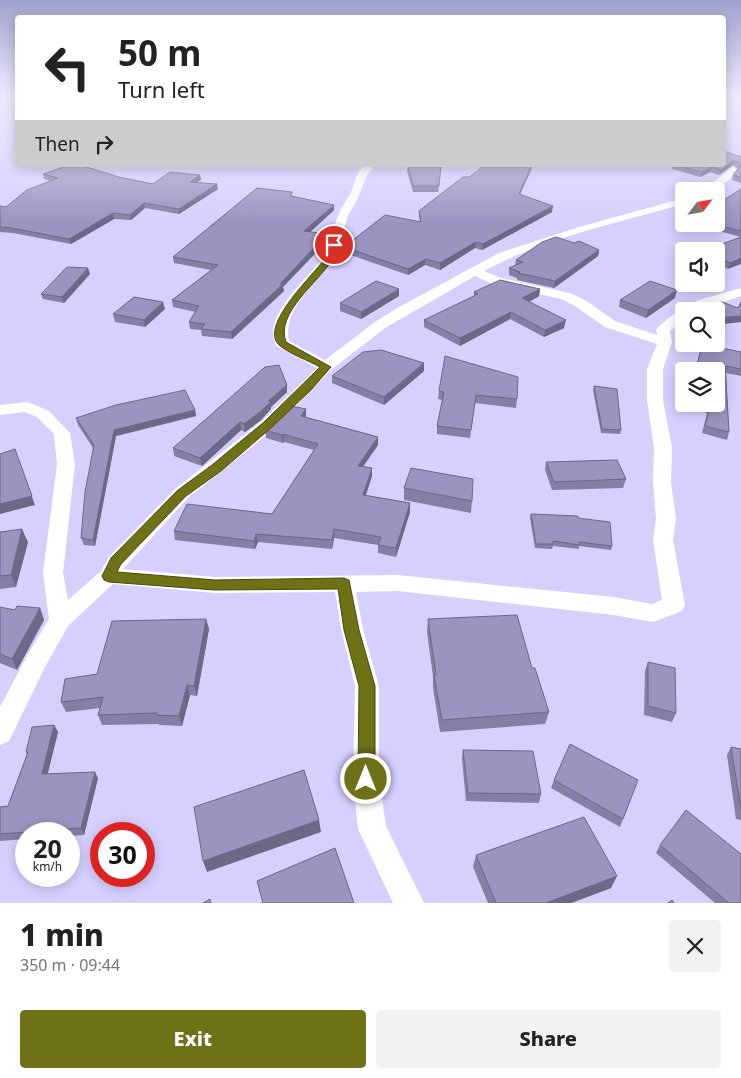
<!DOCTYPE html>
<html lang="en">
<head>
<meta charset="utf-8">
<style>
	:root { --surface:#fff; --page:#f2f2f2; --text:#222; --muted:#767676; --accent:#6e7116 }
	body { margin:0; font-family:"Noto Sans",sans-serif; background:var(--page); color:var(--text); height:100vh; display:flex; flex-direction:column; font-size:19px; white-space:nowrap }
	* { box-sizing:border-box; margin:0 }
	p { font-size:16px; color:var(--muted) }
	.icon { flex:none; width:28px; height:28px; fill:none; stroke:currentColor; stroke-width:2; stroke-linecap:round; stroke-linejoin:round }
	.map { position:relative; height:903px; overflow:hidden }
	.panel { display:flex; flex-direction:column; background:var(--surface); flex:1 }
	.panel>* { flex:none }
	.hud { position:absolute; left:15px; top:15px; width:711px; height:152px; border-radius:5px; box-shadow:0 2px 12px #0003; background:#fff; color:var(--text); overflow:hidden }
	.needle { width:32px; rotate:59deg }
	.fabs { position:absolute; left:675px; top:182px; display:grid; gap:10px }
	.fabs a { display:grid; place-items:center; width:50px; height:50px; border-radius:5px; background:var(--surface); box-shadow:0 2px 12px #0003; font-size:25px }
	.speed { position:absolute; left:15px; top:822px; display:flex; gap:10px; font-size:25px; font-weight:700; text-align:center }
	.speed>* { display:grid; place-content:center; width:65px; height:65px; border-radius:50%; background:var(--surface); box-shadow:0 2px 12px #0003; line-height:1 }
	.speed small { font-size:12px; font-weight:400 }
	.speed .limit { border:8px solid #d22; background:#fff; color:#111 }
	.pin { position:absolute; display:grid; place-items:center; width:42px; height:42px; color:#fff; margin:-21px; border:2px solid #fff; border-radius:50%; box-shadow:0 1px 5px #0007 }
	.me { position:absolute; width:55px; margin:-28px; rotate:0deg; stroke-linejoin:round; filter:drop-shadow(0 0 4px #0008) }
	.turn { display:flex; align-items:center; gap:18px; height:105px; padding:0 20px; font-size:22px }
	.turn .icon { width:65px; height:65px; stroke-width:2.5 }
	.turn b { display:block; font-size:35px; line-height:42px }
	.then { display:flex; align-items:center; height:48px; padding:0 20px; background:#0003; gap:10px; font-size:19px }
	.round { display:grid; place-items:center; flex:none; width:52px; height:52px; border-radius:5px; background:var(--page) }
	.head { display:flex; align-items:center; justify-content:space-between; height:85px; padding:0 20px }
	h1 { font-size:30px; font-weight:800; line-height:38px }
	.primary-button { display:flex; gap:10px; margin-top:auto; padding:10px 20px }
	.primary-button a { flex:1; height:58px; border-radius:5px; background:var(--accent); color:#fff; font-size:20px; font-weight:800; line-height:58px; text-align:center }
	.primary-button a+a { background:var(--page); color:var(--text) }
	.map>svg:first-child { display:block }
</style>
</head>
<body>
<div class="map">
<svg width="741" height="903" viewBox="0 0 741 903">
	<rect width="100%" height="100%" fill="#d6d0fe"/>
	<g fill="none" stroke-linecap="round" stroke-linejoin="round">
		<path fill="#fff" fill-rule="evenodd" d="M364,165h11c-12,14 -9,15 -16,30 -3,9 -9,15 -12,24 -4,12 -5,26 -12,37 -15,28 -53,49 -46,85l36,19 50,-38 24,-15 100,-54 80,-26 105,-29v6c-67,19 -139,34 -200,67l17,7 69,15 15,7 30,21 42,14 -1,-5 2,-3 23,-19 18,-8 42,-12v8l-44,15h-13v8l-14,12 2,11 -9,27v31l9,48 -1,34 5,37 -3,21 12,65 -3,6 -29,11 -39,-7 -216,-24 -42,1 7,37 16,57v93l7,47 38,77h-31l-35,-74 -5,-50 2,-93 -14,-57 -6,-37 -120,1 -102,-9 -45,42 -23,41 -36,74 -9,4v-38l28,-53 21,-35 -6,-46 14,-109 -3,-30 -17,-17 -12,-5 -25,3v-10l27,-3 6,2 16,7 21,22 5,31 -12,109 5,27 33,-29 8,-14 66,-68 87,-68 55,-53 -40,-22c-18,-27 30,-67 45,-87 9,-13 10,-29 16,-43 3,-9 9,-16 13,-24 4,-10 5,-19 13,-27zM475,276l18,8 68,15 14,7 30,21 52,17 -10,25v31l7,48 -1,34 3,37 -3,21 9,60 -10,4 -38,-7 -216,-22 -183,2 -92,-8 66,-72 85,-68 57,-59 54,-42z
			M733,167l5,3c-10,12 -20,21 -36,21z"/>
	</g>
	<path fill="#847fa5" d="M741,157v26l-9,-3 1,-5 5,-6 -5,-4 -14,10 -9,-3 -10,5 -28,-8 1,-4h51z
		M408,165l33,1 -3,26h-25l-6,-21z
		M532,165l-1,5 -11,24 32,18 -70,38 -7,-2 -35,22 -15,-5 -17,10 -63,-22 -1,-6 76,-25 -1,-5v-6l50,-34z
		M43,174l76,3 34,7 47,-9 1,5 -4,2 21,7 -39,25 -34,-6 -14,12 -17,-1 -43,25 -58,-11 -13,-1v-26l6,1 45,-26 -7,-2z
		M741,189v48l-48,-13h23z
		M292,197l42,13 -24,22 17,9 -44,46 1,4 -52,48 -30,-3 -1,-6 -11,-1 -1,-7 7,-10 -23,-5 -1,-7 39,-30 -37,-7 -1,-6z
		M741,237l-13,32 -12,-6v-12z
		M574,243l25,7 -1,6 -44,32 -37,-8v-2l-8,-3v-7l6,-2 1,-6z
		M90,274l-26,29 -21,-4 -2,-5z
		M540,289l-1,7 -10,6 35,26 -20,9 -34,-18 -50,27 -36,-19v-7l50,-24v-4z
		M399,296l-38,23 -21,-8v-8z
		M675,298l-29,20 -27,-11 1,-7z
		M165,309l-20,18 -30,-5 -2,-8z
		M684,317v16l-3,-1 -1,-7 2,-7z
		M702,344l39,8v24l-15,-3 3,59 -2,8 -25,-7 5,-20 -11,-3v-6h20v-33h-21z
		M424,371l-40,34 -52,-22v-7z
		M287,385v7l-16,15v2l-10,11 -16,12 -4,-2 -39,36 -28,-10 -1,-8z
		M594,386l27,44 -1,4 -19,-1 -8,-43z
		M439,391l78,8 -1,9 -41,-5 -5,35 -33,-4v-8l5,-26 -4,-1z
		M306,409v8l72,20v8l-15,21 9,2v8l-6,19 44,8v9l-14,45 -18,-4v-8l-44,-7 -2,11 -74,-7 -3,7 -80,-9 -1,-9 98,-17 42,-64 -30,-8 -1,1 -17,-5 -1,-8z
		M195,410l1,6 -80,20 -21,110 -11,-1 -3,-7 12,-90 -15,-23 -2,-7z
		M546,462l80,17 -3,9 -71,2 -7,-20z
		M404,488l68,13 -1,12 -67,-13z
		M531,514l47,4 34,28 -1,4 -32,-4v3l-26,-3 -1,3 -17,-1 -5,-30z
		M0,532l28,10 -12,45 -16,2z
		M0,607l15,3 25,-2 4,12 -27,50 -17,-7z
		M206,619l3,10 -12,67 -7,-1 -8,31 -23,-1v-1l-57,1 -4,-10 2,-7 -34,4 -5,-10 36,-28z
		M428,619l104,49 17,44 -4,12 -105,8 -7,-44v-11l-6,-45z
		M648,662l28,51 -4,9 -28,-7 1,-44z
		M54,725l4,7 -11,42 51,4 -14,57 -15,1v-2h-43v5l-26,2v-34l8,-1 19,-51 -1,-3z
		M731,747l10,2v71l-5,-1 -9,-64z
		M463,750l78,44 -2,9 -73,-2 -4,-42z
		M554,780l69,39 -3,8 -69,-39z
		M660,845l81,58h-26l-59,-50z
		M476,855l135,33 -40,15h-83l-15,-36z"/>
	<path fill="#6c6886" d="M734,160l-1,5 -14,10 2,-5z
		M532,165l-1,5 -13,29 1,-5z
		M712,167l-2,5 -10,5 2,-5z
		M200,175l1,5 -11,6v-4z
		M217,184l1,5 -39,25v-5z
		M144,203l1,5 -14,12 -1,-5z
		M334,205v5l-29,27 -1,-6z
		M553,206l-1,6 -70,38 1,-6z
		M113,213l1,6 -43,25 -2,-5z
		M327,234v7l-44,46 1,4 -52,48 -1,-7 49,-48z
		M476,242l-1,6 -35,22v-7z
		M599,250l-1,6 -44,32 1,-7z
		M741,258v6l-13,5 2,-6z
		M426,259l-1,6 -17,10v-6z
		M88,268l2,6 -26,29 -2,-6z
		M399,289v7l-38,23v-7z
		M540,289l-1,7 -18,10 1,-8z
		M677,290l-2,8 -29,20 2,-8z
		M163,302l2,7 -20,18 -1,-7z
		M511,312l-1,7 -50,27v-8z
		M741,316v6l-25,3v-7z
		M566,320l-2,8 -20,9 1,-7z
		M424,363v8l-40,34v-8z
		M287,385v7l-16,15v2l-10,11 -16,12 -1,-8z
		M306,409v8l-5,-1z
		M195,410l1,6 -80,20 -21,110 -2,-6 21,-110z
		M240,422l1,8 -39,36 -2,-8z
		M283,434l1,8 -1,1 -1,-8z
		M378,437v8l-20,29v-8z
		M18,458l17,47 -35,9v-10z
		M372,468v8l-9,27v-8z
		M410,503v9l-14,45v-9z
		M22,529l6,13 -12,45 -5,-12z
		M334,529v9l-2,11v-9z
		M256,534l2,8 -3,7 -1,-8z
		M40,608l4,12 -27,50 -5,-11z
		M206,619l3,10 -12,67 -3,-10z
		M187,685l3,10 -8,31 -3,-10z
		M54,725l4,7 -12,49 -4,-7z
		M95,772l3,6 -14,57 -3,-7z
		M319,820l2,12 -114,40 -4,-11z
		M617,876l-6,12 -40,15h-25z"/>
	<path fill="#9a94c0" stroke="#6c6886" d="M724,151l17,6v7l-7,-4 -13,10 -9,-3 -10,5 -26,-7h48z
		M70,165h10l39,12 34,7 17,-12 30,3 -10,7 27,2 -38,25 -35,-6 -14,12 -17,-2 -44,26 -58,-11 -11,-1v-21l6,1 21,-17 31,-12 -15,-4z
		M408,165l33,1 -2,20h-26z
		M482,165h50l-13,29 34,12 -70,38 -7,-2 -36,21 -14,-4 -18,10 -64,-22 41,-32 36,7 -2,-11 44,-34h6l10,-7z
		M741,165v12l-8,-2z
		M257,188l35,4 -1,4 43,9 -30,26 23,3 -47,50h3l-52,48 -30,-3 4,-5 -16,-2 10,-16 -27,-6 46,-35 -45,-8z
		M741,189v42l-28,-7h3v-19z
		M556,237l18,6 5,-2 20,9 -44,31 -37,-8 2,-1 -11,-4 14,-6 -7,-2 26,-18z
		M741,237v21l-11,5 -14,-6v-6h-13z
		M67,267l21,1 -26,29 -21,-3z
		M500,280l40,9 -18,9 44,22 -21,10 -34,-18 -51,26 -36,-18 54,-26 -4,-2z
		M376,281l23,8 -38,23 -21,-9z
		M650,281l27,9 -29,20 -28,-10z
		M134,297l29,5 -19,18 -31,-6z
		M722,302l16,6 3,-6v14l-25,2v-7h-28z
		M684,317v9l-2,-8z
		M702,344l39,8v17l-16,-3 4,66 -24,-6 5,-20 -10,-2h16v-33h-20z
		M381,350l43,13 -40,34 -52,-21 31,-24z
		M445,356l73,21 -1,22 -41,-4 -5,35 -34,-4 7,-34 -5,-1z
		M279,365l8,20 -19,16 3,1 -11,10 -16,12 -4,-2 -40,36 -27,-10 92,-81z
		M594,386l23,3 4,41 -19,-1z
		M185,390l10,20 -81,20 -21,110 -12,-2 4,-46 9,-47 -18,-27 40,-13z
		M291,406l15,3 -5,7 77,21 -20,29 14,2 -9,27 47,8 -14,45 -18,-3 3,-8 -47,-8 -2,11 -76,-6 -2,7 -80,-10 13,-27 85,10 46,-70 -35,-10 -1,1 -17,-5z
		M15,449l17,47 -32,8v-50z
		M617,460l9,19 -72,3 -8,-20z
		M411,468l62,11 -1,22 -68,-13z
		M531,514l47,2v2l32,4 2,24 -33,-4 1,3 -27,-4v3h-17z
		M22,529l-11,46 -11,1v-44z
		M17,606l23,2 -28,51 -12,-5v-47l15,3z
		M517,615l15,53h3l14,44 -107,8 -8,-45h2l-8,-56z
		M206,619l-12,67 -7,-1 -8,31 -23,-1 1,-2 -59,2 5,-18 -42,5 4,-23 32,-5 15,-53z
		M648,662l27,6 1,45 -28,-7z
		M54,725l-12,49 53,-2 -14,56 -81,6v-27l8,-1 20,-54h-2l6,-25z
		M570,744l68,36 -15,39 -69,-39z
		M731,747l10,2v60z
		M463,750l70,1 8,43 -73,-1z
		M304,770l15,50 -116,41 -9,-54z
		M686,810l55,44v49h-12l-69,-58z
		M584,817l33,59 -71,27h-50l-20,-48z
		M335,848l19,55h-91l-6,-22z
		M210,899l1,4h-8z
		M672,900l2,3h-6z"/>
	<linearGradient id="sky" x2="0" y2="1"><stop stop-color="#a0a1cf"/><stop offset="0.43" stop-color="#edeaff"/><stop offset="1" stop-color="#edeaff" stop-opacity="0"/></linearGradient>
	<rect width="741" height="223" fill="url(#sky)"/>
	<path fill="#6e7116" stroke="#48490e" d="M331,244l7,1c-2,5 -4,10 -6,15 -13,22 -57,53 -46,82l45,25 -20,23 -39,37 -51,44 -35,25 -65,68 -4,8 98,8 129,-2 5,2 10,50 16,56v93l-2,6 -7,2 -6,-2 -2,-6 1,-93 -15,-56 -6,-41 -123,1 -106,-8 -5,-2 -2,-4 9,-18 67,-68 34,-25 52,-43 56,-55c-11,-6 -32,-14 -41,-22 -20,-19 33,-69 44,-84 4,-5 5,-12 8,-17z"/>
</svg>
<div class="fabs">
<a><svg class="needle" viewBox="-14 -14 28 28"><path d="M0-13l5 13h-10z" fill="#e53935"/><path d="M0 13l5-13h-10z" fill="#767676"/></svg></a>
<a><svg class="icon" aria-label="sound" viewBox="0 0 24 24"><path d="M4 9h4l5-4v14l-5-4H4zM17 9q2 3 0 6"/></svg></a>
<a><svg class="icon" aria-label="search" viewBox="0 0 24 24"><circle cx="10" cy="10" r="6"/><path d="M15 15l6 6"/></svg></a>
<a><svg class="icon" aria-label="layers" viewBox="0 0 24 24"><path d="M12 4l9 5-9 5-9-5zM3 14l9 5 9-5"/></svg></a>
</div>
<div class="speed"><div>20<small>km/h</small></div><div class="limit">30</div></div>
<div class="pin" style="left:334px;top:245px;background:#d93025"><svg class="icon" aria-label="arrive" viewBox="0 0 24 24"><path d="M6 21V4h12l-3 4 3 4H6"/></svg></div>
<svg class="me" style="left:366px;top:779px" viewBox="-20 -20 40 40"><circle r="17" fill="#6e7116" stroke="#fff" stroke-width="3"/><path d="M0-11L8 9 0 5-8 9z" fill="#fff"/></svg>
<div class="hud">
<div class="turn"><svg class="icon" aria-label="left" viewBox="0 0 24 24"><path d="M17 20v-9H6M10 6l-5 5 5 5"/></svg><div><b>50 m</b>Turn left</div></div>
<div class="then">Then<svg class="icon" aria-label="right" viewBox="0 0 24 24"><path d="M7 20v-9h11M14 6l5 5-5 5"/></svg></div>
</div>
</div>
<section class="panel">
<div class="head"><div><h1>1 min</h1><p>350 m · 09:44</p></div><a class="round"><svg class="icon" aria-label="close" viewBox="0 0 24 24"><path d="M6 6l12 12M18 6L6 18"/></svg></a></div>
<div class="primary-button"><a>Exit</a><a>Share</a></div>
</section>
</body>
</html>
